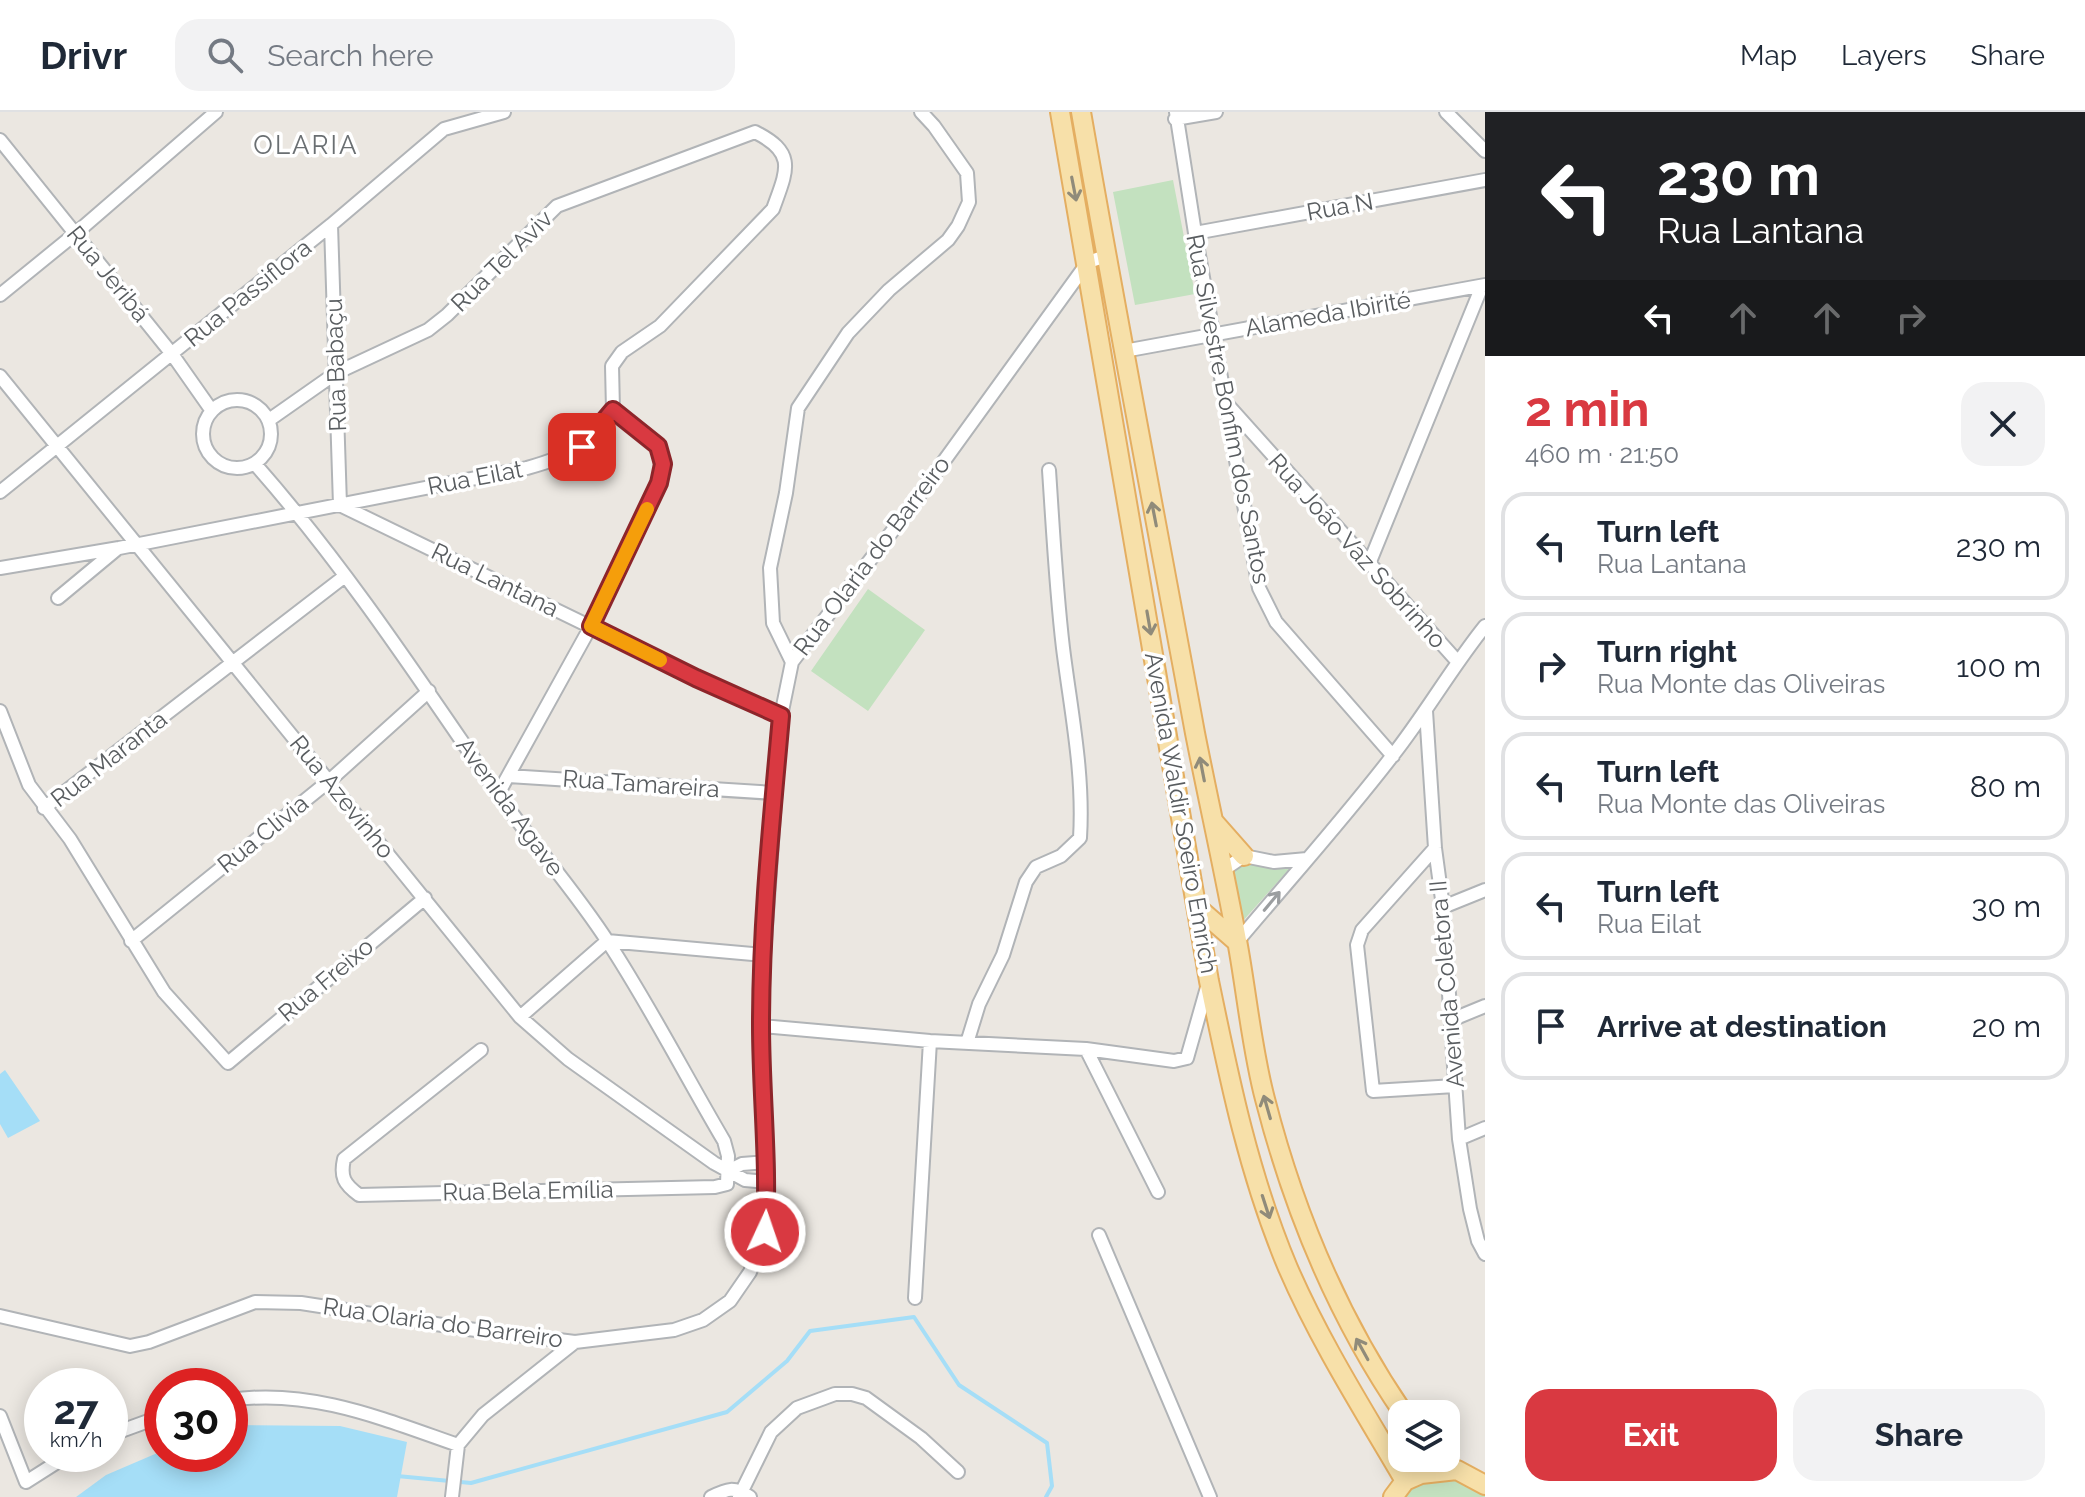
<!DOCTYPE html>
<html lang="en">
<head>
<meta charset="utf-8">
<style>
	:root { --surface:#fff; --page:#f2f2f3; --text:#1f2937; --muted:#747a83; --line:#e0e1e3; --accent:#d93941 }
	body { margin:0; font-family:Raleway,sans-serif; background:var(--page); color:var(--text); height:100vh; display:flex; flex-direction:column; font-size:30px; white-space:nowrap }
	* { box-sizing:border-box; margin:0 }
	p { font-size:26px; color:var(--muted) }
	.icon { flex:none; width:44px; height:44px; fill:none; stroke:currentColor; stroke-width:2; stroke-linecap:round; stroke-linejoin:round }
	.map { position:relative; flex:1; overflow:hidden }
	.details { display:flex; flex-direction:column; background:var(--surface); width:600px }
	.details>* { flex:none }
	.hud { background:#202124; color:#fff; overflow:hidden }
	.tools { position:absolute; left:1388px; top:1288px; display:grid; gap:16px }
	.tools a { display:grid; place-items:center; width:72px; height:72px; border-radius:16px; background:var(--surface); box-shadow:0 4px 20px #0003; font-size:40px }
	.speed { position:absolute; left:24px; top:1256px; display:flex; gap:16px; font-size:40px; font-weight:700; text-align:center }
	.speed>* { display:grid; place-content:center; width:104px; height:104px; border-radius:50%; background:var(--surface); box-shadow:0 4px 20px #0003; line-height:1 }
	.speed small { font-size:20px; font-weight:400 }
	.speed .limit { border:12px solid #d22; background:#fff; color:#111 }
	.pin { position:absolute; display:grid; place-items:center; width:68px; height:68px; color:#fff; margin:-34px; border-radius:16px; box-shadow:0 4px 12px #0006 }
	.me { position:absolute; width:88px; margin:-44px; rotate:3deg; stroke-linejoin:round; filter:drop-shadow(0 0 6px #0008) }
	.turn { display:flex; align-items:center; gap:28px; height:168px; padding:0 40px; font-size:36px }
	.turn .icon { width:104px; height:104px; stroke-width:2.5 }
	.turn b { display:block; font-size:56px; line-height:68px }
	.lanes { display:flex; align-items:center; height:76px; padding:0 40px; background:#0003; justify-content:center; gap:40px; direction:ltr }
	.lanes .off { opacity:.35 }
	.round { display:grid; place-items:center; flex:none; width:84px; height:84px; border-radius:24px; background:var(--page) }
	.headline { display:flex; align-items:center; justify-content:space-between; height:136px; padding:0 40px }
	h1 { font-size:48px; font-weight:700; line-height:60px; color:var(--accent) }
	.action { display:flex; gap:16px; margin-top:auto; padding:16px 40px }
	.action a { flex:1; height:92px; border-radius:24px; background:var(--accent); color:#fff; font-size:32px; font-weight:700; line-height:92px; text-align:center }
	.action a+a { background:var(--page); color:var(--text) }
	ul { padding:0; list-style:none }
	li { display:flex; align-items:center; gap:24px; height:108px; margin:0 16px 12px; padding:0 24px; border:4px solid var(--line); border-radius:24px }
	li div { flex:1 }
	li b { display:block; font-size:30px }
	li em { font-style:normal }
	header { display:flex; align-items:center; gap:48px; box-sizing:border-box; height:112px; padding:0 40px; background:var(--surface); border-bottom:2px solid var(--line) }
	header strong { font-size:38px }
	nav { display:flex; gap:44px; margin-inline-start:auto; font-size:28px }
	.search { width:560px; height:72px; background:var(--page); display:flex; align-items:center; gap:20px; box-sizing:border-box; padding:0 28px; border-radius:24px; color:var(--muted); font-size:30px }
	main { display:flex; flex:1; min-height:0 }
	.map>svg:first-child { display:block }
</style>
</head>
<body>
<header>
<strong>Drivr</strong>
<div class="search"><svg class="icon" aria-label="search" viewBox="0 0 24 24"><circle cx="10" cy="10" r="6"/><path d="M15 15l6 6"/></svg>Search here</div>
<nav><a>Map</a><a>Layers</a><a>Share</a></nav>
</header>
<main>
<div class="map">
<svg width="1485" height="1385" viewBox="0 0 1485 1385">
	<rect width="100%" height="100%" fill="#ebe7e1"/>
	<path fill="#c3e1bf" d="M1173,68l22,114 -60,11 -22,-113z
		M868,477l57,41 -57,81 -57,-40z
		M1243,751l47,5 -49,55 -13,-50z
		M1450,1363l35,18v4h-86l7,-14z"/>
	<path fill="#a5def7" d="M5,958l35,51 -32,17 -8,-14v-50z
		M230,1313l110,1 67,16 -10,55h-321l30,-22 56,-24v3h68z"/>
	<g fill="none" stroke-linecap="round" stroke-linejoin="round">
		<path stroke="#a5def7" stroke-width="4" d="M397,1364l74,7 256,-71 60,-51 23,-30 104,-14 45,68 88,58 5,43 -6,11"/>
		<defs>
			<path id="minor" d="M1176,0l19,121 64,355 17,34 117,134
				M1446,0l39,39
				M1175,7l41,-7
				M0,28l172,214 40,57
				M331,113l9,280 356,173 85,38
				M1195,121l290,-53
				M0,183l75,-61 141,-122
				M1124,239l361,-66
				M0,264l520,641 48,42 146,104 31,17 23,2
				M203 322a34 34 0 1 1 68 0a34 34 0 1 1-68 0Z
				M1227,292l230,257
				M255,352c90,102 164,215 241,327 35,51 78,98 112,151 42,64 77,133 116,199l4,15 -1,28 -12,3 -356,8c-15,-11 -19,-18 -15,-36l137,-109
				M0,380l331,-267 113,-96 60,-17
				M1369,452l113,-278
				M0,456l119,-20 408,-80c49,-14 53,-19 86,-58l-1,-44 10,-14 38,-26 113,-117c14,-39 24,-56 -18,-77l-198,74 -110,109 -19,15 -92,43 -67,47
				M58,486l59,-49
				M792,550l-19,-39 -3,-55 16,-75 12,-85 50,-75 41,-43 59,-50 10,-14 11,-24 -2,-29 -33,-47 -13,-14
				M0,599l29,74 41,54 94,153 64,71 197,-165
				M1426,599l9,137 8,59 16,232 11,70 8,32 7,13
				M508,664l266,17
				M498,682l93,-168 68,-143c9,-43 -15,-49 -46,-73
				M44,696l301,-232
				M1435,736l-73,82 -5,15 16,146 82,-5
				M1222,759l22,-15 30,6 33,-3
				M1443,795l42,-17
				M131,829l198,-160 100,-90
				M1237,830c52,-62 107,-123 156,-187 33,-42 59,-88 92,-129
				M520,905l87,-76 157,14
				M1451,908l34,-14
				M761,914l169,15 156,8 88,12 13,-3 21,-74
				M967,931l12,-39 24,-49 23,-73 10,-15 25,-11 19,-18c4,-65 -9,-126 -17,-190 -7,-59 -10,-119 -14,-178
				M1086,937l72,143
				M1459,1027l26,-11
				M728,1059l14,-7 25,-2
				M1099,1123l111,262
				M915,1186l15,-257
				M0,1204l130,30 19,-4 106,-40 46,1 167,26 107,13 99,-12 29,-10 27,-19 20,-29 15,-40 3,-50 -7,-156 3,-71 17,-239 11,-54 118,-154 178,-246 18,-6
				M230,1288c80,-12 153,19 228,45
				M0,1304l26,66 44,-28
				M110,1323l52,-19
				M452,1385l6,-52 25,-30 92,-73
				M711,1385c16,-8 23,-11 39,0
				M739,1385l32,-65 26,-24 38,-14h17l14,4 55,40 37,34"/>
			<path id="primary" d="M1060,0l149,869c20,97 40,195 79,287 32,74 76,143 117,213
				M1081,0c36,207 76,414 114,621 14,71 30,141 43,213 9,50 14,104 27,153 29,113 73,219 139,315
				M1214,710l30,34
				M1197,795l40,35
				M1393,1385l12,-16 16,-7 36,-4 28,15"/>
		</defs>
		<use href="#minor" stroke="#b1b4b7" stroke-width="16"/>
		<use href="#primary" stroke="#e4ae61" stroke-width="22"/>
		<use href="#minor" stroke="#fff" stroke-width="12"/>
		<use href="#primary" stroke="#f7e0a9" stroke-width="18"/>
	</g>
	<defs><path id="oneway-shaft" d="M-6 0H5M1.5-3L5.5 0L1.5 3" fill="none" stroke-width="1.6" stroke-linecap="round" stroke-linejoin="round" transform="scale(2)"/></defs>
	<g stroke="#908b7a">
		<use href="#oneway-shaft" transform="translate(1074 77) rotate(79)"/>
		<use href="#oneway-shaft" transform="translate(1154 402) rotate(-101)"/>
		<use href="#oneway-shaft" transform="translate(1149 511) rotate(80)"/>
		<use href="#oneway-shaft" transform="translate(1202 657) rotate(-101)"/>
		<use href="#oneway-shaft" transform="translate(1267 995) rotate(-106)"/>
		<use href="#oneway-shaft" transform="translate(1266 1095) rotate(72)"/>
		<use href="#oneway-shaft" transform="translate(1362 1237) rotate(-119)"/>
	</g>
	<use stroke="#9b9ea0" href="#oneway-shaft" transform="translate(1272 789) rotate(-50)"/>
	<g fill="none" stroke-linecap="round" stroke-linejoin="round">
		<defs>
			<path id="route" d="M582,335l31,-37 45,36 5,18 -4,19 -68,143 105,52 85,38c-9,102 -20,206 -20,309 0,69 8,137 4,207"/>
		</defs>
		<use href="#route" stroke="#8d252a" stroke-width="20"/>
		<use href="#route" stroke="#d93941" stroke-width="14"/>
		<path stroke="#f59e0b" stroke-width="14" d="M647,397l-56,117 69,34"/>
	</g>
	<g text-anchor="middle" stroke-width="7" stroke-linejoin="round" paint-order="stroke">
		<g font-size="24" fill="#595d60" stroke="#fff">
			<text transform="translate(1340 95) rotate(-10)" y="8">Rua N</text>
			<text transform="translate(502 149) rotate(-45)" y="8">Rua Tel Aviv</text>
			<text transform="translate(108 162) rotate(51)" y="8">Rua Jeribá</text>
			<text transform="translate(248 181) rotate(-39)" y="8">Rua Passiflora</text>
			<text transform="translate(1328 202) rotate(-10)" y="8">Alameda Ibirité</text>
			<text transform="translate(336 253) rotate(-92)" y="8">Rua Babaçu</text>
			<text transform="translate(1228 297) rotate(79)" y="8">Rua Silvestre Bonfim dos Santos</text>
			<text transform="translate(475 366) rotate(-11)" y="8">Rua Eilat</text>
			<text transform="translate(1357 439) rotate(48)" y="8">Rua João Vaz Sobrinho</text>
			<text transform="translate(872 444) rotate(-53)" y="8">Rua Olaria do Barreiro</text>
			<text transform="translate(495 468) rotate(26)" y="8">Rua Lantana</text>
			<text transform="translate(109 647) rotate(-38)" y="8">Rua Maranta</text>
			<text transform="translate(641 672) rotate(4)" y="8">Rua Tamareira</text>
			<text transform="translate(342 685) rotate(51)" y="8">Rua Azevinho</text>
			<text transform="translate(510 695) rotate(54)" y="8">Avenida Agave</text>
			<text transform="translate(1181 701) rotate(80)" y="8">Avenida Waldir Soeiro Emrich</text>
			<text transform="translate(263 722) rotate(-39)" y="8">Rua Clívia</text>
			<text transform="translate(326 868) rotate(-40)" y="8">Rua Freixo</text>
			<text transform="translate(1447 872) rotate(-95)" y="8">Avenida Coletora II</text>
			<text transform="translate(528 1079) rotate(-1)" y="8">Rua Bela Emília</text>
			<text transform="translate(443 1211) rotate(8)" y="8">Rua Olaria do Barreiro</text>
		</g>
		<g font-size="26" letter-spacing="2" fill="#6a6f72" stroke="#fff">
			<text x="306" y="42">OLARIA</text>
		</g>
	</g>
</svg>
<div class="tools">
<a><svg class="icon" aria-label="layers" viewBox="0 0 24 24"><path d="M12 4l9 5-9 5-9-5zM3 14l9 5 9-5"/></svg></a>
</div>
<div class="speed"><div>27<small>km/h</small></div><div class="limit">30</div></div>
<div class="pin" style="left:582px;top:335px;background:#d93025"><svg class="icon" aria-label="arrive" viewBox="0 0 24 24"><path d="M6 21V4h12l-3 4 3 4H6"/></svg></div>
<svg class="me" style="left:765px;top:1120px" viewBox="-20 -20 40 40"><circle r="17" fill="#d93941" stroke="#fff" stroke-width="3"/><path d="M0-11L8 9 0 5-8 9z" fill="#fff"/></svg>
</div>
<section class="details">
<div class="hud">
<div class="turn"><svg class="icon" aria-label="left" viewBox="0 0 24 24"><path d="M17 20v-9H6M10 6l-5 5 5 5"/></svg><div><b>230 m</b>Rua Lantana</div></div>
<div class="lanes"><svg class="icon" aria-label="left" viewBox="0 0 24 24"><path d="M17 20v-9H6M10 6l-5 5 5 5"/></svg><svg class="icon off" aria-label="ahead" viewBox="0 0 24 24"><path d="M12 20V5M6 11l6-6 6 6"/></svg><svg class="icon off" aria-label="ahead" viewBox="0 0 24 24"><path d="M12 20V5M6 11l6-6 6 6"/></svg><svg class="icon off" aria-label="right" viewBox="0 0 24 24"><path d="M7 20v-9h11M14 6l5 5-5 5"/></svg></div>
</div>
<div class="headline"><div><h1>2 min</h1><p>460 m · 21:50</p></div><a class="round"><svg class="icon" aria-label="close" viewBox="0 0 24 24"><path d="M6 6l12 12M18 6L6 18"/></svg></a></div>
<ul>
<li><svg class="icon" aria-label="left" viewBox="0 0 24 24"><path d="M17 20v-9H6M10 6l-5 5 5 5"/></svg><div><b>Turn left</b><p>Rua Lantana</p></div><em>230 m</em></li>
<li><svg class="icon" aria-label="right" viewBox="0 0 24 24"><path d="M7 20v-9h11M14 6l5 5-5 5"/></svg><div><b>Turn right</b><p>Rua Monte das Oliveiras</p></div><em>100 m</em></li>
<li><svg class="icon" aria-label="left" viewBox="0 0 24 24"><path d="M17 20v-9H6M10 6l-5 5 5 5"/></svg><div><b>Turn left</b><p>Rua Monte das Oliveiras</p></div><em>80 m</em></li>
<li><svg class="icon" aria-label="left" viewBox="0 0 24 24"><path d="M17 20v-9H6M10 6l-5 5 5 5"/></svg><div><b>Turn left</b><p>Rua Eilat</p></div><em>30 m</em></li>
<li><svg class="icon" aria-label="arrive" viewBox="0 0 24 24"><path d="M6 21V4h12l-3 4 3 4H6"/></svg><div><b>Arrive at destination</b></div><em>20 m</em></li>
</ul>
<div class="action"><a>Exit</a><a>Share</a></div>
</section>
</main>
</body>
</html>
